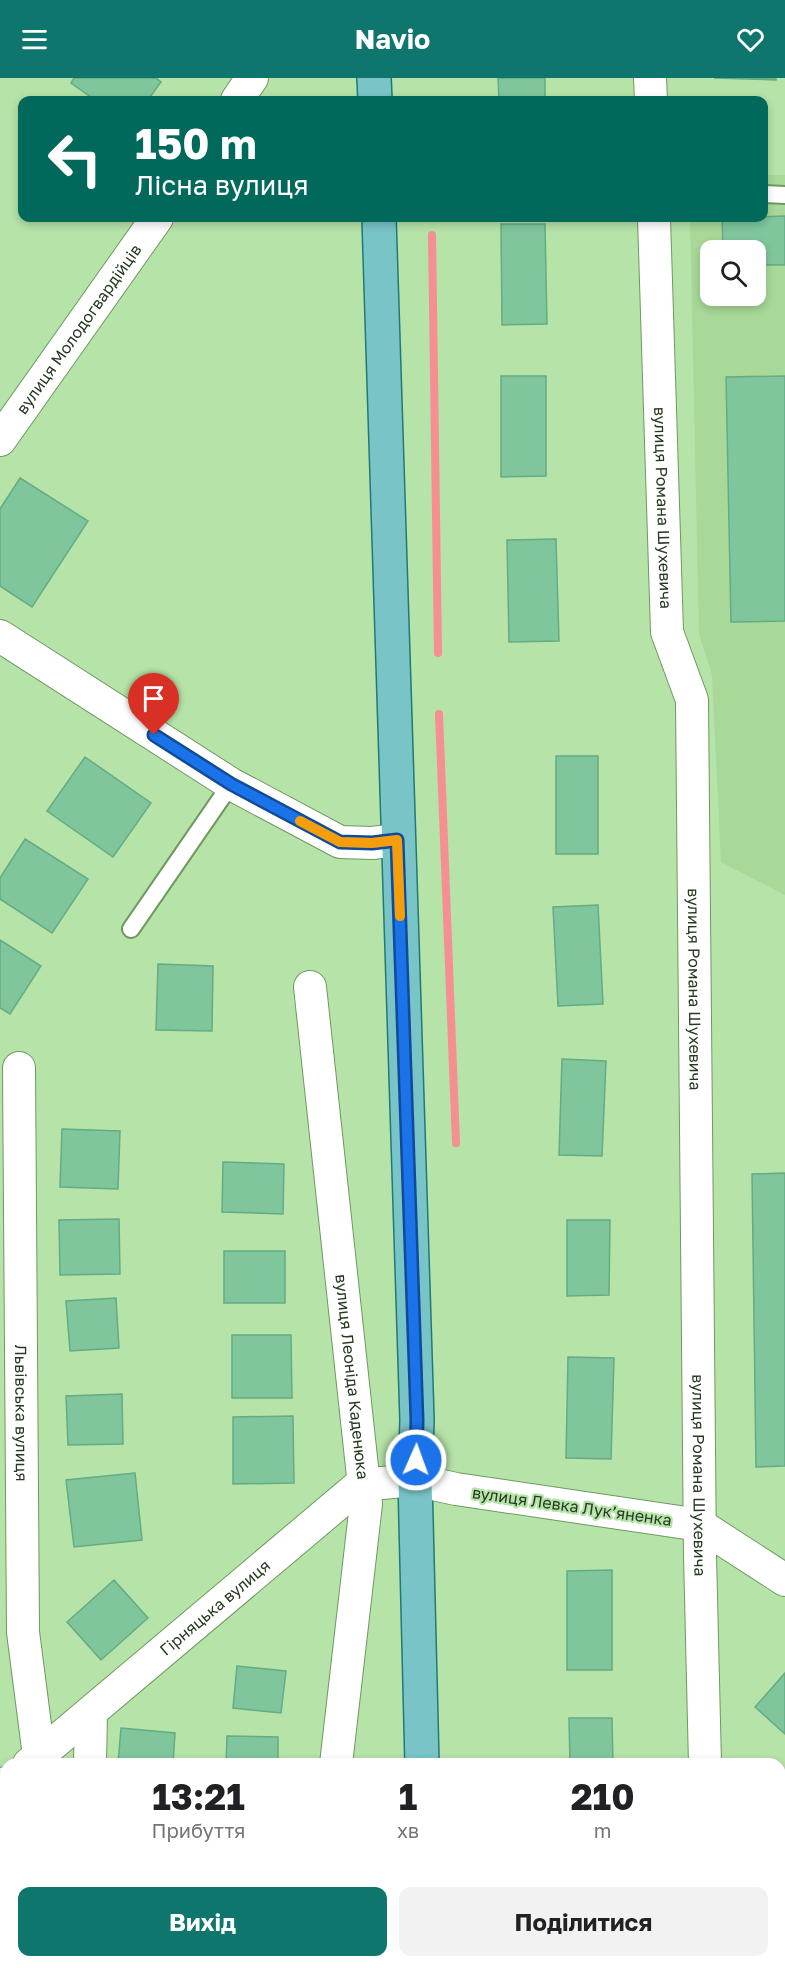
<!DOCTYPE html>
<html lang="uk">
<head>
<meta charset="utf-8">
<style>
	:root { --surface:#fff; --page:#f2f2f2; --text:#202124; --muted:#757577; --accent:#0f766e }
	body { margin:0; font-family:"Golos Text",sans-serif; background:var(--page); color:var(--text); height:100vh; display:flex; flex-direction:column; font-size:22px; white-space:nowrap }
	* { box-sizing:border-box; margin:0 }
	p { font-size:20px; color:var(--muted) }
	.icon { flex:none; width:33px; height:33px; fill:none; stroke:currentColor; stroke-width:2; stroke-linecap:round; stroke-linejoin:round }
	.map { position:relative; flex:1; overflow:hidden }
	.details { position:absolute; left:0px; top:1680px; width:786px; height:210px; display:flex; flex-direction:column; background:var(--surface); border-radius:18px 18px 0 0; box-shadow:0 3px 9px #0003 }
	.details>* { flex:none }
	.hud { position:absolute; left:18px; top:18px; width:750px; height:126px; border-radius:12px; box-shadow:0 3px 9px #0003; background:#00695c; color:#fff; overflow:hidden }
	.fabs { position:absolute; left:700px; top:162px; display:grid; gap:12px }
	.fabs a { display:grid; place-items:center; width:66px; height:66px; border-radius:12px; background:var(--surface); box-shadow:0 3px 9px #0003; font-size:30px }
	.pin { position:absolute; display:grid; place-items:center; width:51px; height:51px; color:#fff; margin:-62px -26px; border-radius:50% 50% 50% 0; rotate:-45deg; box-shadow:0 0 6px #0007 }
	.pin .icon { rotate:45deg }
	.me { position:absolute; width:66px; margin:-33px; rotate:2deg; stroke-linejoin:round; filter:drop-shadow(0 0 4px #0008) }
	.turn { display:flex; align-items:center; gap:21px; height:126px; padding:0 18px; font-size:27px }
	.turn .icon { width:78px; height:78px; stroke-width:2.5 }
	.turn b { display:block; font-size:42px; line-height:51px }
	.eta { display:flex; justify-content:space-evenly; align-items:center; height:102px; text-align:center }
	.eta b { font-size:36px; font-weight:700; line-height:42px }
	.action { display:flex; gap:12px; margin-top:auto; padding:12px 18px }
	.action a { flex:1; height:69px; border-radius:12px; background:var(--accent); color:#fff; font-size:24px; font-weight:700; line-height:69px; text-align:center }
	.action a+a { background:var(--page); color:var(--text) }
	header { display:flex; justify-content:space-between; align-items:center; height:78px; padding:0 18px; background:var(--accent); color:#fff; font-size:27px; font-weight:700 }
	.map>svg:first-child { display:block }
</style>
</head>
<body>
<header><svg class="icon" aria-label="menu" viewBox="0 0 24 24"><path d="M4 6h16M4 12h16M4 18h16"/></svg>Navio<svg class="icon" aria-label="heart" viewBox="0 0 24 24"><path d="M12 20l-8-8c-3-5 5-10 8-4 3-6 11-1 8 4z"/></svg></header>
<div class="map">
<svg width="785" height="1890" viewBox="0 0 785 1890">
	<rect width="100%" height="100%" fill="#b6e3a8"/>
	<path fill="#a8d998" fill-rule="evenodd" d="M764,97h21v720l-64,-33 -9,-187 -13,-41 -9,-416h74zM711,172h45v46h-45z"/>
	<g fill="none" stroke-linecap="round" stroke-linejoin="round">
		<path stroke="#f58f92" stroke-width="8" d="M432,157l6,418
			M439,636l17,429"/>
	</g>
	<path fill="#7fc69d" stroke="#65ab84" stroke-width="1.5" d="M74,0h82l5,4 -13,18h-53l-24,-17z
		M498,0h47v22h-46z
		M714,0h62v2z
		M785,138v49h-29v-15h-33l-1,-32z
		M501,146h44l2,100 -45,1z
		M501,298h45v100l-45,1z
		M785,298v245l-54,1 -5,-245z
		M20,400l68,43 -56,86 -32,-21v-77z
		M556,461l3,102 -50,1 -2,-102z
		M556,678h42v98h-42z
		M85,679l66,46 -38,54 -66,-46z
		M25,761l63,40 -36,54 -52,-34v-21z
		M598,827l5,99 -45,2 -5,-99z
		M0,862l41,26 -31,48 -10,-6z
		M158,886l55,2 -1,65 -56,-1z
		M562,981l44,2 -4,95 -43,-1z
		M62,1051l58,2 -2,58 -58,-2z
		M223,1084l61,2 -1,50 -61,-2z
		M785,1095v293l-29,1 -4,-293z
		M119,1141l1,55 -60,1 -1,-55z
		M567,1142h43l-1,75 -42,1z
		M224,1173h61v52h-61z
		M116,1220l3,50 -49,3 -4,-50z
		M232,1257h59l1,63h-60z
		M568,1279l46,1 -3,101 -45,-1z
		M122,1316l1,50 -55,1 -2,-49z
		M293,1338l1,67 -61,1v-67z
		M135,1395l7,67 -68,7 -8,-67z
		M612,1492v100h-45v-99z
		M114,1502l34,38 -47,42 -34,-38z
		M237,1588l49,5 -5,42 -48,-5z
		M785,1595v61l-30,-27z
		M569,1640h43l1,46h-43z
		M121,1650l54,5 -2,31h-55z
		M227,1658l51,1v27h-52z
		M0,1784h6v54h-6z
		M780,1788h5v47h-5z
		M0,1873h6v11h54v6h-60z
		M212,1884h60v3l-60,-1z
		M573,1884h42v6h-42z"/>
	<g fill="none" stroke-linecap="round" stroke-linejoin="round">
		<defs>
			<path id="lane" d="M764,116l21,1
				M131,851l100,-145"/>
			<g id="street">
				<path d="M650,0l1,22"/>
				<path d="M237,22l15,-22"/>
				<path id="s1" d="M654,140l13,414 25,68 8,855 5,209"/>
				<path id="s2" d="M0,362l157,-222"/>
				<path d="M0,558l231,148 109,58 32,1 25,-3"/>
				<path id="s3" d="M310,909l56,517 -30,260"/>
				<path id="s4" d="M19,990l4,564 16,124"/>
				<path id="s5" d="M29,1686l331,-279 55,-5 41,9 244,36 85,55"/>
				<path d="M90,1686l1,-51"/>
				<path d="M0,1710l6,-5"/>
				<path d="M710,1884v6"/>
				<path d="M86,1890v-6"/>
				<path d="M312,1890l1,-6"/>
			</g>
			<path id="primary" d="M374,0l1,22
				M379,140l38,1202 -2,60 7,284
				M427,1884v6"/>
		</defs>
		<use href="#lane" stroke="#6f9961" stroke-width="20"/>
		<use href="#street" stroke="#6f9961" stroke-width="34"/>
		<use href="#primary" stroke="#227a75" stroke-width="36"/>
		<use href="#lane" stroke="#fff" stroke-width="16"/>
		<use href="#street" stroke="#fff" stroke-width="32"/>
		<use href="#primary" stroke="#79c4c7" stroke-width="33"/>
	</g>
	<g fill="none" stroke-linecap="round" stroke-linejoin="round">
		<defs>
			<path id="route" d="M154,657l77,49 109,58 32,1 25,-3 20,580 -1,40"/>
		</defs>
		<use href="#route" stroke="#114b97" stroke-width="15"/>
		<use href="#route" stroke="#1a73e8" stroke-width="10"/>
		<path stroke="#f59e0b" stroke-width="10" d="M300,743l40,21 32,1 25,-3 3,76"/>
	</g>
	<g text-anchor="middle" stroke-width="4.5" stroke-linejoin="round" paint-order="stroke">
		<g font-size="16" fill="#273922" stroke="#b6e3a8">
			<text dy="6" stroke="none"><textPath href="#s2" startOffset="136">вулиця Молодогвардійців</textPath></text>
			<text dy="6" stroke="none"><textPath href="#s1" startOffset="290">вулиця Романа Шухевича</textPath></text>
			<text dy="6" stroke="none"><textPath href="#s1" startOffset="776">вулиця Романа Шухевича</textPath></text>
			<text dy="6" stroke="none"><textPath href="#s3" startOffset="392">вулиця Леоніда Каденюка</textPath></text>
			<text dy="6" stroke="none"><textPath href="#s4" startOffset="345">Львівська вулиця</textPath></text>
			<text dy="6" stroke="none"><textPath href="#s1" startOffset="1262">вулиця Романа Шухевича</textPath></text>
			<text transform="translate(572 1428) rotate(8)" y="6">вулиця Левка Лукʼяненка</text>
			<text dy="6" stroke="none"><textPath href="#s5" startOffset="243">Гірняцька вулиця</textPath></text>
		</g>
	</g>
</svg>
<div class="fabs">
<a><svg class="icon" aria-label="search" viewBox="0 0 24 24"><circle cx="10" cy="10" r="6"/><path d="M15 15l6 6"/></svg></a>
</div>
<div class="pin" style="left:154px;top:657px;background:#d93025"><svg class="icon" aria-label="arrive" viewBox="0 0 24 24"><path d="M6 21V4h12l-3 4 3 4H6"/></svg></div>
<svg class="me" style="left:416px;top:1382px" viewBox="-20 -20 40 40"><circle r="17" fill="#1a73e8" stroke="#fff" stroke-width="3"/><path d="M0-11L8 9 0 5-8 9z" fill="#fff"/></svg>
<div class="hud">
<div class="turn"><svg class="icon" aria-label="left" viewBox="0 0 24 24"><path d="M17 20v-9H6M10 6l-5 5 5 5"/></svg><div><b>150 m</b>Лісна вулиця</div></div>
</div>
<section class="details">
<div class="eta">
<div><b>13:21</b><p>Прибуття</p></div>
<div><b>1</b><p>хв</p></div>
<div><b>210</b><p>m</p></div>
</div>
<div class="action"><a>Вихід</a><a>Поділитися</a></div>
</section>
</div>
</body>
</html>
